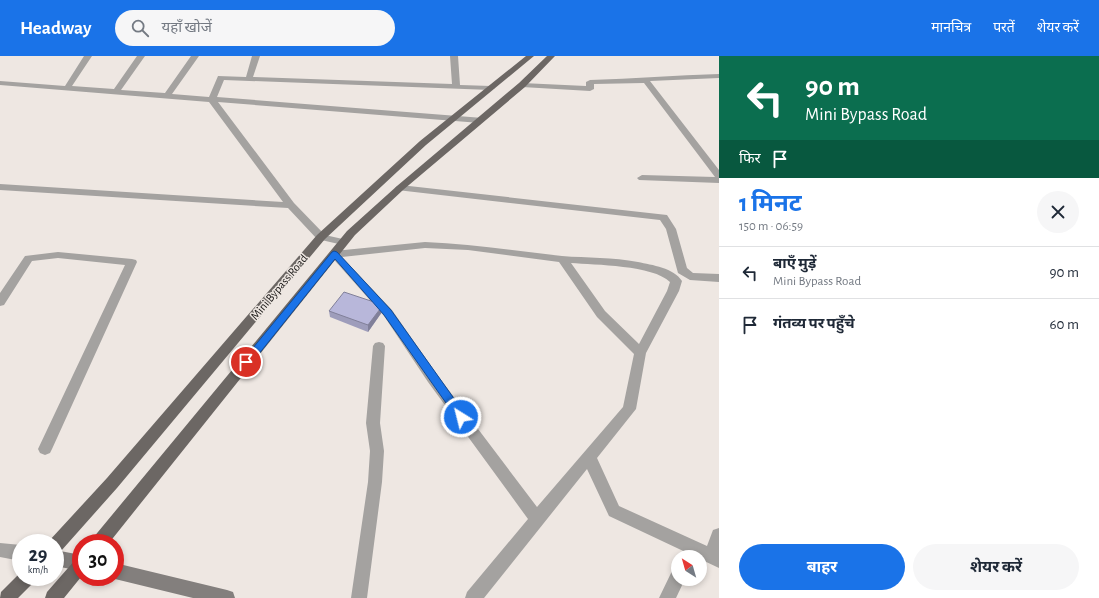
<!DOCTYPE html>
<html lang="hi">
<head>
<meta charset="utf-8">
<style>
	:root { --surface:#fff; --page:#f6f6f7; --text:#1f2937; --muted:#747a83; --line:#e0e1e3; --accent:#1a73e8 }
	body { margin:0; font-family:"Alegreya Sans","Noto Sans Devanagari",sans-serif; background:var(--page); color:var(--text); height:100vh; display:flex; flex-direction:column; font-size:15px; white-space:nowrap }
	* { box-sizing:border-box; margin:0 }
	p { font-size:13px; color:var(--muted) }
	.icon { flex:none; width:22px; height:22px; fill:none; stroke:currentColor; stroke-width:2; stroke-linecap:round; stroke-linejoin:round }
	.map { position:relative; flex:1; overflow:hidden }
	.panel { display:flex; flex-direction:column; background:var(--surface); width:380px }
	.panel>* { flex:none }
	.guide { background:#0b6e4f; color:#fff; overflow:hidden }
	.needle { width:26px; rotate:323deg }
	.fabs { position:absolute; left:671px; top:494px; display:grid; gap:8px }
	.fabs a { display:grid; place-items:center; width:36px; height:36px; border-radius:50%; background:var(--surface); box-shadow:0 2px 6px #0003; font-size:20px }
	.speed { position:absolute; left:12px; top:478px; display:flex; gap:8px; font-size:20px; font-weight:700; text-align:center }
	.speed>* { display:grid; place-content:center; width:52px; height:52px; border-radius:50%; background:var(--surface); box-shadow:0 2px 6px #0003; line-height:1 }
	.speed small { font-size:10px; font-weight:400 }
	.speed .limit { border:6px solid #d22; background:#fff; color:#111 }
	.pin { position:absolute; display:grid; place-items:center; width:34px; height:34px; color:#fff; margin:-17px; border:2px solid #fff; border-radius:50%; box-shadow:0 1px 4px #0007 }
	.me { position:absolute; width:44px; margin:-22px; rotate:324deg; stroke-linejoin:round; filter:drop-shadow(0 0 3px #0008) }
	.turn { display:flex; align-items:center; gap:14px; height:84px; padding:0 20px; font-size:18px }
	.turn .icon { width:52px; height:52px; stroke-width:2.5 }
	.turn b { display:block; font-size:28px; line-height:34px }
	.then { display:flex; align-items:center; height:38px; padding:0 20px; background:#0003; gap:8px; font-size:15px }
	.round { display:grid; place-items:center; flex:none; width:42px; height:42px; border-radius:21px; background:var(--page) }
	.summary { display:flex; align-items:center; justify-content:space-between; height:68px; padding:0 20px }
	h1 { font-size:24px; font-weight:700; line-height:30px; color:var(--accent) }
	.action { display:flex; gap:8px; margin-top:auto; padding:8px 20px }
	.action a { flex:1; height:46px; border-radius:24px; background:var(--accent); color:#fff; font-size:16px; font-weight:700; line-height:46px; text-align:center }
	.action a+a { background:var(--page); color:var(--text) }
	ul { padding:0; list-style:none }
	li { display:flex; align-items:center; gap:12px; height:52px; padding:0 20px; border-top:1px solid var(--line) }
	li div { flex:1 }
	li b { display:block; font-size:15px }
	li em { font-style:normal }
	header { display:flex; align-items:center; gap:24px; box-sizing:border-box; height:56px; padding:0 20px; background:var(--accent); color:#fff }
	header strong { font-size:19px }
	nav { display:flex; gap:22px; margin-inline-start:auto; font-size:14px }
	.search { width:280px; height:36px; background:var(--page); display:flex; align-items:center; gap:10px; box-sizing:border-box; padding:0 14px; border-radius:22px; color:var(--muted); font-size:15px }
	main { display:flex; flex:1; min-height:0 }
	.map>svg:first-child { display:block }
</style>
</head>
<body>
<header>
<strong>Headway</strong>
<div class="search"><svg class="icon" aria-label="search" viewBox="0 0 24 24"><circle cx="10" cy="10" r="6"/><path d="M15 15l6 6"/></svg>यहाँ खोजें</div>
<nav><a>मानचित्र</a><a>परतें</a><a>शेयर करें</a></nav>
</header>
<main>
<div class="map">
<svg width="719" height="542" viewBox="0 0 719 542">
	<rect width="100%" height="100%" fill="#eee7e2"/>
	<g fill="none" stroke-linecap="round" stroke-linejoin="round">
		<path fill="#a4a2a0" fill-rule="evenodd" d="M84,0h8l-20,30 42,3 23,-33h8l-24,34 44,3 26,-37h8l-27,38 37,3 9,-21 28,1 6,-21h8l-7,21 199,7 -2,-28h8l2,29 31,1 4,2 -4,2 -267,-10 -7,17 266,21 1,2 -1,2 -3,1 -262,-21 76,101 31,32 22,5 1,2 -1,2 -4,1 -26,-6 -29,-31 -288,-18v-6l283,18 -74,-100 -209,-17v-4l65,5z
			M719,18v4l-69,3 69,89v13l-80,-3 -2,-2 5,-3 73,2 -71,-94 -50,1v5l-4,2 -68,-4 -4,-2 4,-2 64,3v-4l4,-2c43,-1 86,-5 129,-6z
			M400,129l267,30 9,14 11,39 6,5 26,1v8l-29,-2 -12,-7 -12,-44 -6,-9 -263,-30 -2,-2 2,-2z
			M425,186c46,2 91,9 137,14 25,2 51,1 76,6 14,3 36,6 44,19l-3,10 -33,62 -10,56 -39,49 22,48 88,40 6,-16 6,-2v40l-19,-9v-2h-4l-87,-41 -22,-47 -103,129h-19l2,-6 61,-73 -100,-137 -44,-66 -55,-62 5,-3zM425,192l43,2 91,12 38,55 37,37 -11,53 -86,100 -99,-131 -46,-66 -50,-53zM571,207c24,2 82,2 99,19l-3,9 -28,53 -34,-33z
			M58,196l74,7 4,1 1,2 -85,187 -2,4 -5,2 -5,-2 -2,-4 87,-184 -67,-7 -26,3 -28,44 -4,1v-13l25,-37z
			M379,286l4,1 2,3 -5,77 4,28 -2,31 -15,116h-16l17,-116 2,-31 -4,-28 7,-77 2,-3z
			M0,487l21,2v16l-21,-4z
			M678,513v10h7l-9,19h-17l13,-27z"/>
		<path fill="#837f7d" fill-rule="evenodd" d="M55,494l26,5v16l-26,-5z
			M115,507l112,27 6,2 2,6h-42l-78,-19 -5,-2h5z"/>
		<path fill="#6c6764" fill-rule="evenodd" d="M526,0h8l-108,89 -101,94 -208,249 -56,63 -6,2v-10h-7l1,-2 58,-63 210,-243 103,-94z
			M547,0h8l-30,31 -122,103 -48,45 -246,308h-18l2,-5 254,-307 50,-45 122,-103z
			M81,501v20l-17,21h-19l2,-6 28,-32z
			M21,516v5h14l-2,6 -15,15h-18l1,-6z"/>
	</g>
	<path fill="#9e9dbb" d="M329,255l53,1 -14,20 -38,-15z"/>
	<path fill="#818099" d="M383,249l-1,7 -14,20v-7z"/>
	<path fill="#b8b7da" stroke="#818099" d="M344,236l39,13 -15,20 -39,-14z"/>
	<path fill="#1a73e8" stroke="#114b97" d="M334,195l3,1 54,58 74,104 1,3 -1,3 -4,1 -3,-1 -74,-105 -49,-56 -85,106h-7l-2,-3 2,-2 89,-108z"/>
	<g text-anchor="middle" stroke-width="3" stroke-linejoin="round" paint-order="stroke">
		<g font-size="12" fill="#181615" stroke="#eee7e2">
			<text transform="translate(279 231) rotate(-50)" y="4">Mini Bypass Road</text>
		</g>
	</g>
</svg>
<div class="fabs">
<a><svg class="needle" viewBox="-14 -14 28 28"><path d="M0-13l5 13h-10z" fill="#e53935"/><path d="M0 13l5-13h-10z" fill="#747a83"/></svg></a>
</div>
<div class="speed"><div>29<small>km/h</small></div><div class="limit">30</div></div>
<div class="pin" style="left:246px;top:306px;background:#d93025"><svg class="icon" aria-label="arrive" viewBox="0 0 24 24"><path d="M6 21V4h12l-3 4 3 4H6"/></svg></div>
<svg class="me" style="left:461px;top:361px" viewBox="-20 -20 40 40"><circle r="17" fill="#1a73e8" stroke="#fff" stroke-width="3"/><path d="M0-11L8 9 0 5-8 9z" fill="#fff"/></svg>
</div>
<section class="panel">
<div class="guide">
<div class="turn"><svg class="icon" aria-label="left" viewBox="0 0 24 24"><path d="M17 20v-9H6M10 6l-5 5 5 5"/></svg><div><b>90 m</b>Mini Bypass Road</div></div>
<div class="then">फिर<svg class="icon" aria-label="arrive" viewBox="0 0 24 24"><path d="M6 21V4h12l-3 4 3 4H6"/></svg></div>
</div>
<div class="summary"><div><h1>1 मिनट</h1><p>150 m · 06:59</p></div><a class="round"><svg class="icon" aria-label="close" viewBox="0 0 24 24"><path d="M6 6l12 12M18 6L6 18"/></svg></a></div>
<ul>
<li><svg class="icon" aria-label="left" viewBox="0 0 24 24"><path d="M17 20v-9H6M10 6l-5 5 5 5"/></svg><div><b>बाएँ मुड़ें</b><p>Mini Bypass Road</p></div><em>90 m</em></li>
<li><svg class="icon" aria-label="arrive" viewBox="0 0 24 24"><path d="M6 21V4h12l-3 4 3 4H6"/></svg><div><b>गंतव्य पर पहुँचे</b></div><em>60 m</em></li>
</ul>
<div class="action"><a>बाहर</a><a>शेयर करें</a></div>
</section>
</main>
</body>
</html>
